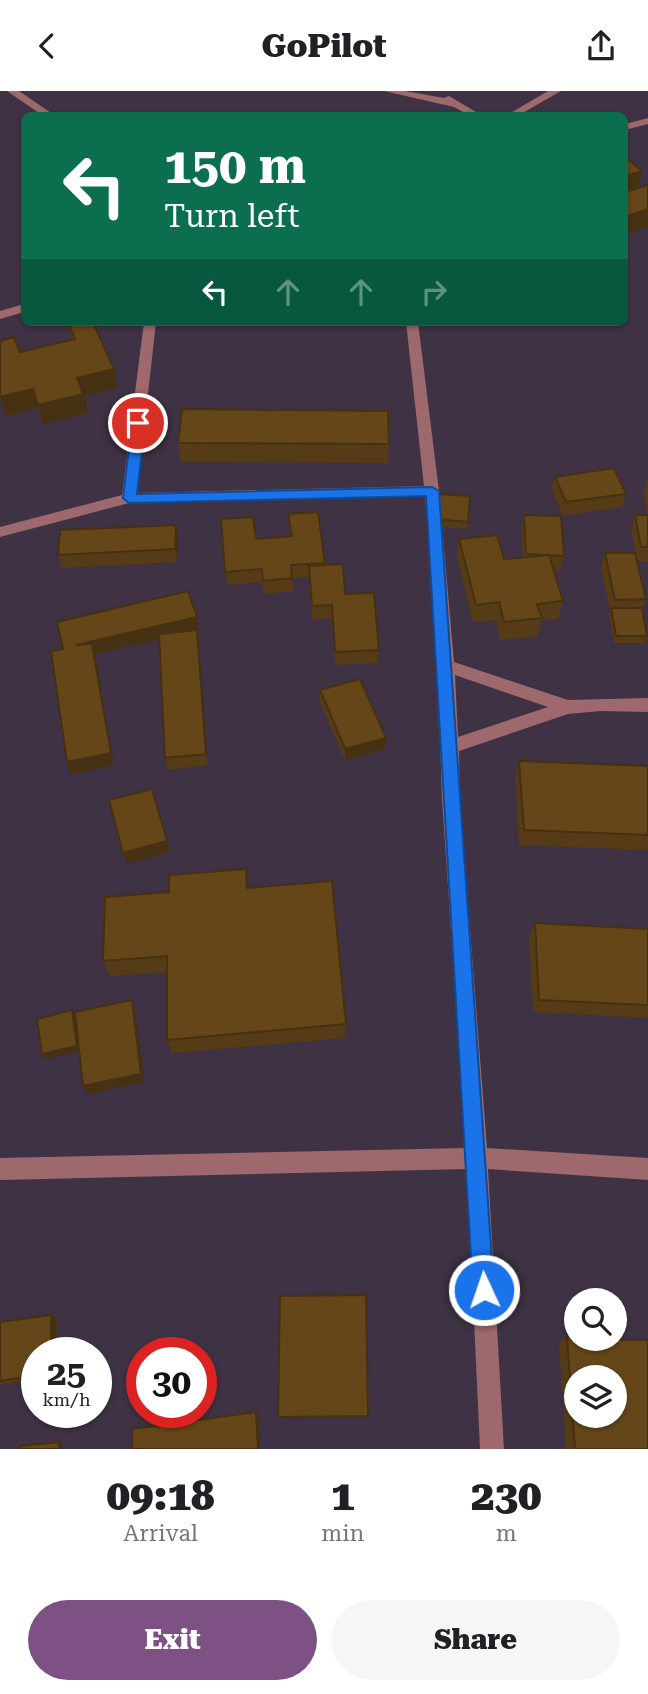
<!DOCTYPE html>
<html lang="en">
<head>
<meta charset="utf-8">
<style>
	:root { --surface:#fff; --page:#f6f6f6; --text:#202124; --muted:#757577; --accent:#7d5183 }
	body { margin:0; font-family:"Roboto Serif",serif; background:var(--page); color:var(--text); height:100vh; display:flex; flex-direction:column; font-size:26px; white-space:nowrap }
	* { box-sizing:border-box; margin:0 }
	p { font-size:23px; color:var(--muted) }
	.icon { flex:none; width:38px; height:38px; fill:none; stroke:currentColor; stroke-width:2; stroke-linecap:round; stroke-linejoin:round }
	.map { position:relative; height:1358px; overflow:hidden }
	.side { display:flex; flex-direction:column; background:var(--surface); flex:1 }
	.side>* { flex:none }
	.top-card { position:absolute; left:21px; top:21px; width:607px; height:214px; border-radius:10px; box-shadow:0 2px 5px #0004; background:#0b6e4f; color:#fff; overflow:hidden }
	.buttons { position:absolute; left:564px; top:1197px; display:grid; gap:14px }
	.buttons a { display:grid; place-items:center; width:63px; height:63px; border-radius:50%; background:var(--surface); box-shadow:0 2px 5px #0004; font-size:35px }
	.speed { position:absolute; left:21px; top:1246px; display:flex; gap:14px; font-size:35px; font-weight:700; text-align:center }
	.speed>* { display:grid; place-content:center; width:91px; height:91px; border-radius:50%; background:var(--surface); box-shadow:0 2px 5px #0004; line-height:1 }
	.speed small { font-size:18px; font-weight:400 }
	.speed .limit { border:10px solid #d22; background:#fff; color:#111 }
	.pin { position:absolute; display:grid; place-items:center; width:60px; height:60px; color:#fff; margin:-30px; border:4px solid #fff; border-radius:50%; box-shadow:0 2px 7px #0007 }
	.me { position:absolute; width:77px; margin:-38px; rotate:357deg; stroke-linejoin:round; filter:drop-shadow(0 0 5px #0008) }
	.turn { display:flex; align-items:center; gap:24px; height:147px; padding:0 28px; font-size:32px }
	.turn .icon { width:91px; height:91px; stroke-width:2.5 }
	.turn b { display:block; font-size:49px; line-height:60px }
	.lanes { display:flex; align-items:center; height:66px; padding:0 28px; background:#0003; justify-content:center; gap:35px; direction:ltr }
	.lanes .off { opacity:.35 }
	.eta { display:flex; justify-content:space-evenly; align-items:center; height:119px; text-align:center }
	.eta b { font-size:42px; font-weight:800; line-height:49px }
	.cta { display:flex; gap:14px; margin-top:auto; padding:14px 28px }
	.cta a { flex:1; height:80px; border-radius:42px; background:var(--accent); color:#fff; font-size:28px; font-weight:800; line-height:80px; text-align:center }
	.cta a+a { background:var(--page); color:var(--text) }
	header { display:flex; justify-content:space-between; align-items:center; height:91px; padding:0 28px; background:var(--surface); font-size:32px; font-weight:800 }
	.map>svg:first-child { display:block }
</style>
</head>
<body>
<header><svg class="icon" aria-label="back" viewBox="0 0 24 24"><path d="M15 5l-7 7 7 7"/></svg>GoPilot<svg class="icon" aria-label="share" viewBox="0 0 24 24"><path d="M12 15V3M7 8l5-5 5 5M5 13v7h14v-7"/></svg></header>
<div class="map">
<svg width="648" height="1358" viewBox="0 0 648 1358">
	<rect width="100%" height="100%" fill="#3e3244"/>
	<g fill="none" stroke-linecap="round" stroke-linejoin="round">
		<path fill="#9e696c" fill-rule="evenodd" d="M7,0h12l35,24h-12z
			M384,0h21l39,7 5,-2 32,19h-12l-15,-8z
			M548,0h13l-42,24h-12z
			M648,27v6l-23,6v-6z
			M24,213v8l-24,7v-8z
			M144,231h12l-19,171 287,-7 -18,-164h12l21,169 15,171 114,38 80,-2v14l-48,-1 -32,3 -109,37 1,49 27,348 161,10v22l-160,-11 16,280h-24l-13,-280 -467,11v-22l466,-10 -24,-348 -6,-179 -11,-125 -296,7 -129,34v-10l122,-32zM455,584l93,32 -90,30z"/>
	</g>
	<path fill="#563c16" d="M69,233l45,45 3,19 -33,8 4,17 -45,11 -5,-16 -32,8 -6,-17v-58l20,11 52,-12z
		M178,352l211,1 -1,19 -207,-1z
		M555,386l71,17 -4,13 -59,9 -11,-26z
		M647,389h1v34l-5,-21z
		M438,403l30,28 -1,7 -33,-3z
		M288,423l37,49v2l20,29 34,56 -1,13 -43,2 -3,-47 -20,1 -3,-42 -17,1 1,13 -29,3 -2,-12 -35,3 -6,-66 35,20 34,-3z
		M524,424l40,41 -4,13h-7l10,32 -5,18 -17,1 -3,16 -38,4 -4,-20 -23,2 -16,-65 2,-18 45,20 19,-2 -2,-29z
		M635,424h13v46h-11l-6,-32z
		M176,434l2,13 -1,24 -115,6 -4,-13z
		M605,462l41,46 -4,11 5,26 -2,7h-31l-5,-29 1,-4 -9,-43z
		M197,526l2,13h-2l11,135 -41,5 -2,-12 -6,-119 -64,15 19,111 -43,9 -20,-123z
		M320,599l65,59 -40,12 -25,-59z
		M519,670l129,5v84l-129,-5 -4,-68z
		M248,797l98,136 -1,14 -173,15 -5,-13v-68l-57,4 -7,-15z
		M535,832l113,6v89l-115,-6 -4,-75z
		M57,1227l-20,35v26l-37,5v-62z
		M567,1246l81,112h-82l-7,-107z
		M142,1321h51v4l-49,4 -2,-1z
		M368,1325l-1,1 -88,1 -1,-1z"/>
	<path fill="#463112" d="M642,80l-4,19 -13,3v-17z
		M648,118v18l-23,7v-17z
		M114,278l3,19 -33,8 4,17 -45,11 -5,-19 39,-27z
		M33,298l5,19 -32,8 -6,-19z
		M176,434l2,13 -1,24 -2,-13z
		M197,526l2,13 -104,24 19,111 -43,9 -4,-12 9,-117z
		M197,539l2,13 9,122 -2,-11z
		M386,647l-1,11 -40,12v-12z
		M167,750l3,11 -43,12 -4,-11z
		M132,909l3,9 9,73 -56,12 -5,-8z
		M72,919l2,5 6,36 -35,8 -3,-5z
		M51,1224l6,3v35h-6z
		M256,1321l2,2 2,35h-2z
		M59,1351l3,1v6h-3z"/>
	<path fill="#644619" stroke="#463112" stroke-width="2" fill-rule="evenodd" d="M625,66l17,14 -17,5z
		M648,94v24l-23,8v-25z
		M77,231h16l21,47 -37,9 6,16 -45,11 -5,-16 -33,8v-56l14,-4 6,15 55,-13 -6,-15z
		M182,318l206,2 1,33 -211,-1z
		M614,377l12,26 -60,8 -11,-25z
		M438,403l32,2 -2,26 -33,-3z
		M318,421l7,51 -34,2 1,13 -29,3 -1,-12 -37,3 -4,-53 32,-2 3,22 36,-3 -4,-22z
		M524,424l37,1 3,40 -38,-2z
		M635,424h13v32h-7z
		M176,434l-1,24 -117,6 2,-25z
		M497,444l7,24 45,-4 14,46 -26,3 5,14 -38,4 -5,-20 -23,3 -17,-66z
		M605,462h30l11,46 -31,1z
		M343,473l2,30 29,-1 5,57 -44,2 -3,-47 -20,1 -3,-40z
		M188,500l9,26 -121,28 16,-1 19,109 -44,9 -16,-111 12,-2 -6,-27z
		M611,517h31l5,28h-31z
		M197,539l9,124 -41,4 -6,-124z
		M360,588l26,59 -41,11 -25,-59z
		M519,670l129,5v69l-124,-5z
		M152,698l15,52 -44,12 -14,-53z
		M246,778l1,19 85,-7 14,143 -179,16v-84l-64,5 2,-64 64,-5v-17z
		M535,832l113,6v76l-109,-5z
		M132,909l9,74 -58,12 -8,-74z
		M72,919l5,36 -35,8 -5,-35z
		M366,1204l2,121 -90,1 2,-121z
		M51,1224v38h-14v22l-37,6v-59z
		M567,1246h9v2l72,1v109h-73zM576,1286h38v39h-38z
		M142,1321h49v3l-49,4z
		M256,1321l2,37h-126v-20z
		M59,1351v7h-38v-3z"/>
	<path fill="#1a73e8" stroke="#114b97" stroke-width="2" d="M138,328l7,4 -8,71 295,-7 7,4 55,799 -3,7 -7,4 -8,-4 -3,-7 -47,-794 -297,7 -6,-5 9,-75z"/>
</svg>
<div class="buttons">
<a><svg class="icon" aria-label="search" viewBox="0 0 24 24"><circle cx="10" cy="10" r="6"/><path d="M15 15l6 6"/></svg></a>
<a><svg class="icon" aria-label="layers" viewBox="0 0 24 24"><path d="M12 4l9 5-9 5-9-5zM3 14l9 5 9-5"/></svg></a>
</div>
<div class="speed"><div>25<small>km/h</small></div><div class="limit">30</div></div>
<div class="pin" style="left:138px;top:332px;background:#d93025"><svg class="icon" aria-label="arrive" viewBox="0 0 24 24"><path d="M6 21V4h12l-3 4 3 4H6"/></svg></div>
<svg class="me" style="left:484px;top:1199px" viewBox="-20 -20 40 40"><circle r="17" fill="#1a73e8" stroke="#fff" stroke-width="3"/><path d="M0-11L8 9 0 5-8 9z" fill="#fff"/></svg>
<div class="top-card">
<div class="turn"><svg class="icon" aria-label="left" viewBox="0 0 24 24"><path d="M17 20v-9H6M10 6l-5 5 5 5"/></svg><div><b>150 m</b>Turn left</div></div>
<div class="lanes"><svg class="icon" aria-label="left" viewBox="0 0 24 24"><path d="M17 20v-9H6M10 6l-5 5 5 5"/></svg><svg class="icon off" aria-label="ahead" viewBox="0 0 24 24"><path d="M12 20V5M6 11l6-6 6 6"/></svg><svg class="icon off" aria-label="ahead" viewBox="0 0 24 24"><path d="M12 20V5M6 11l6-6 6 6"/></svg><svg class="icon off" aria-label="right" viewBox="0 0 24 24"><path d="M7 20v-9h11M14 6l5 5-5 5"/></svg></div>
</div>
</div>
<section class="side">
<div class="eta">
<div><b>09:18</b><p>Arrival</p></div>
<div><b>1</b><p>min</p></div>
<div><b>230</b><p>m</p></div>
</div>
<div class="cta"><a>Exit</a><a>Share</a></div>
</section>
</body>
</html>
